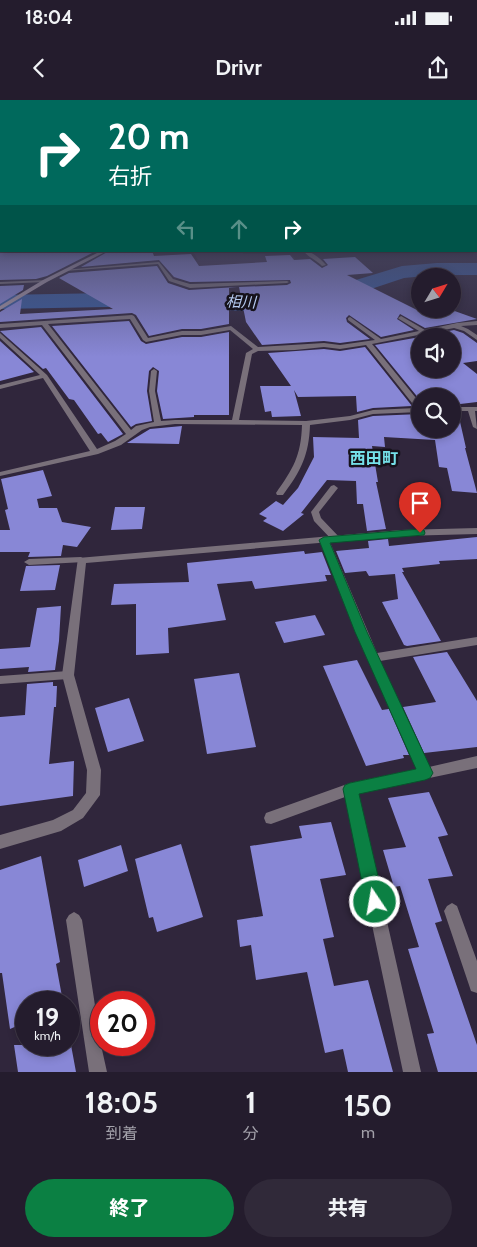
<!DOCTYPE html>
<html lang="ja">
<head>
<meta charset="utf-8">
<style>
	:root { --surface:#241c2d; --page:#302939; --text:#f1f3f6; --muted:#a3a1aa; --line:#413a49; --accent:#0b8043 }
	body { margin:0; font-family:Cabin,"Noto Sans JP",sans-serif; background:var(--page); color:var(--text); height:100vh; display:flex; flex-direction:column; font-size:19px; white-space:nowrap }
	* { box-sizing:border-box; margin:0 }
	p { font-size:16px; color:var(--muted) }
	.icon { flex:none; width:28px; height:28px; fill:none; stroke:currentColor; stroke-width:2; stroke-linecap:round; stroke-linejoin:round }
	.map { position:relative; height:972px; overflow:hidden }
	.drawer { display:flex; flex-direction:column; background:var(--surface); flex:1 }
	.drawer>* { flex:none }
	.banner { position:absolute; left:0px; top:0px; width:478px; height:152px; box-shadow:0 2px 8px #0003,0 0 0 1px var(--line); background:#00695c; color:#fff; overflow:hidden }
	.needle { width:32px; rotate:52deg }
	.fabs { position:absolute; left:411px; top:168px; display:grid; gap:10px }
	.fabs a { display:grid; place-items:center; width:50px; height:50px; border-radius:50%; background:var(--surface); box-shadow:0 2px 8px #0003,0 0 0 1px var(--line); font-size:25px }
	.speed { position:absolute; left:15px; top:891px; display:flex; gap:10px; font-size:25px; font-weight:700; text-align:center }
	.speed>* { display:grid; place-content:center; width:65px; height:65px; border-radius:50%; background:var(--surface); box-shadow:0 2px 8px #0003,0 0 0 1px var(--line); line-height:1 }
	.speed small { font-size:12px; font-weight:400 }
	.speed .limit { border:8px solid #d22; background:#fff; color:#111 }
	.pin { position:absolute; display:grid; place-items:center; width:42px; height:42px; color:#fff; margin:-51px -21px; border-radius:50% 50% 50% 0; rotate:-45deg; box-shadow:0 0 5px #0007 }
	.pin .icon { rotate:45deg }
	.me { position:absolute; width:55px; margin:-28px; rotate:348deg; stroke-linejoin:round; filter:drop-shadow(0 0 4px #0008) }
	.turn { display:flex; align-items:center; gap:18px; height:105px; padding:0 25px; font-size:22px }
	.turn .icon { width:65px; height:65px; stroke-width:2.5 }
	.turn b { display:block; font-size:35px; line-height:42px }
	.lanes { display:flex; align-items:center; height:48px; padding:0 25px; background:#0003; justify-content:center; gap:25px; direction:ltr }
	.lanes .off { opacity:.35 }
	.eta { display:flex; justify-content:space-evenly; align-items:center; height:85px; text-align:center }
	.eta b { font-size:30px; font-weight:800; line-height:35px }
	.cta { display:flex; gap:10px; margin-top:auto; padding:10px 25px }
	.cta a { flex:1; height:58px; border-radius:30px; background:var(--accent); color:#fff; font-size:20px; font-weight:800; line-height:58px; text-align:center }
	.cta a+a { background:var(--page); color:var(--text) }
	.status { display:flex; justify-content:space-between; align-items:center; height:35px; padding:0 25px; background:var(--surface); direction:ltr }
	.status svg { height:14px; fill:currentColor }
	header { display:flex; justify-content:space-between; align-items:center; height:65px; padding:0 25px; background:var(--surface); font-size:22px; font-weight:800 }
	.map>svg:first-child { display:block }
</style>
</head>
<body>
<div class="status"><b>18:04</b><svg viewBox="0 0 49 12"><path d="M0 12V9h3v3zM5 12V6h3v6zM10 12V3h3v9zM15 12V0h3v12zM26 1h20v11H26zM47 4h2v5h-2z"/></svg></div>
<header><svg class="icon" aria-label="back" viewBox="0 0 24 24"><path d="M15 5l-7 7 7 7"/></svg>Drivr<svg class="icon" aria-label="share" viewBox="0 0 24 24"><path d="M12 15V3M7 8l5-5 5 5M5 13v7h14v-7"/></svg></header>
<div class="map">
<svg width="477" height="972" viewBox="0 0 477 972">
	<rect width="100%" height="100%" fill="#30263c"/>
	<path fill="#392d49" d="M193,151h49l1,3h22l1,2 26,-1 12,14 -133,11 -4,-6 27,-3 -2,-10 6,-1z"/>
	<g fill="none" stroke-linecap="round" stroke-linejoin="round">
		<path fill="#3a5c9f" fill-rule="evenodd" d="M0,138h1v2h-1z"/>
		<path fill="#3a5c9f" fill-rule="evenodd" d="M437,163h40v12h-40l-33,3 -69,23 -51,10 -23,1 -100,-6 -161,3v-14l161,-3 100,6 23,-1 39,-7 79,-24z"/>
	</g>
	<path fill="#8887d6" d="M0,151h96l-49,25 -11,3 -36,1z
		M109,151h43l2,5 37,-2 8,12 68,-4 -2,-6 25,-1 4,5 16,-1 12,9 6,-3 -5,-6 32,-2 18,16 -26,2 78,39 17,-5h7l28,10 -52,9 -25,-14 -3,5 17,11 -33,7 -32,-22 -3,3 1,4 23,17 -30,4 -16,-2 -62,4 -16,-23 -7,-35 48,-2 4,-2 -1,-3 -100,2 -16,-5 -15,-17 -78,7z
		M157,166l11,17 21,7 48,-3 -8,1v36l-28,5h-19l-33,7 -13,-21 -4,-2 -132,9v-10l22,-13 -2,15 93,-5 -54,-31 10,-5z
		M24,185l-1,5 -23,14v-18z
		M129,221l12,20 5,3 36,-7h19l28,-5v83h-35v2l-31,2 -6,-28 2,-20 -6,-4 -4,4 -2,20 5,30 -16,3 -5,3 -79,-101z
		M41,227l82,107 -15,8 -7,-9 -3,1 -24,-34 -5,-1 -23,-31 -3,1 -43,-38z
		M454,230l9,3 14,10v18l-14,2 14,11v28l-25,3v-9h-32v4l-45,-55 45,-8v32h32v-12l7,-2 -1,-3 -6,-5v-11h-30z
		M0,241l34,31 -34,9z
		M365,247l47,59 -39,2 -16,4 -1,-16 -58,1 -4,-7 7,26 -29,1 -1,-6 -6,1 -5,-26h31l-23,-33 56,-4 16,2z
		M452,313h6l8,35h-1l12,45 -25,-2 -5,-23 -8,-1 -4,-27 -51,-3 1,10 -13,-1 6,36h-2l10,47 -19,2 -4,-27h-6l-1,-23 -29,-1 -26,33 3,1 -21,17 -20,-10 4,-3 -8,-4 17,-13 7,4 15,-17 16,-31 -1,-20 46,1 -1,-18 15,-4 47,-2v15h32z
		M182,326l-3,18 -52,-1 23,-14z
		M43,370l9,26 -15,3 2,9h18l5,14 29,5 -14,20 -14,-2 -2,11 -33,1 2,-5h-30v-22h10l-5,-20 3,-1 -7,-30z
		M115,407h30l-3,22 -31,1z
		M477,437v22l-38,2 1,3 -38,4 2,4h-2l39,69 -34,5 -3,-1 -22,-43 16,-3 -3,-25 -26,2 -3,-5 -21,2 -9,-22 33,-3 -1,-7 20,-2 1,7z
		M304,451l1,3 17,-2 9,23h-6l2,6 -72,8 -3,-8 -35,3 9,36 -58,8 1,25 -33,2v-51l-25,1 3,-21 75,-2 -2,-19z
		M60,465l-5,25 -35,1 6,-25z
		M61,506l-2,35 -4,29 -27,2 1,-5 -29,2v-20l30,-2 7,-39z
		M315,515l10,20 -41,8 -9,-21z
		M447,552l30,49v46l-53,6 -21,-46 33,-5 -23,-45z
		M357,560l25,50 7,-1 20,46h-6l1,3 -38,8 -43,-100z
		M239,573l17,74 -49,7 -13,-75z
		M53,582v4h4l-1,21h-2l-5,57 25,-3 -1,35 -73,10v-89l25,-2 2,-31z
		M129,598l15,43 -36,11 -13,-44z
		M429,692l19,43 -10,2 15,39 -25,3 14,42 -7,2 42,122v27h-39l-11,-38 7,-1 -26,-84 11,-2 -19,-61 -6,1 -11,-37 23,-3 -18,-49z
		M331,722l15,53 -26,4 14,58 -11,2 11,47 34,-6 25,92h-45l-5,-23 -18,4 -18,-81 -51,8 -5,-35 -11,2 -3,-27 26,-4 -13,-70 52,-8 -3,-12z
		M181,744l22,73 -46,15 -4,-15 -4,1 -14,-59z
		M121,745l7,26 -44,16 -6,-27z
		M41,756l19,106 -4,2 7,38h-37v20l-16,7 -8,-56h-2v-103z
		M14,945h57l5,27h-58z"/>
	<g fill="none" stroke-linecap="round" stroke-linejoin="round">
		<path fill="#79707a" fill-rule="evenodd" d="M0,121h1v2h-1z
			M476,131h1v2h-1z
			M0,134h1v2h-1z
			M476,144h1v2h-1z
			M304,151c8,0 17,8 22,14l-4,1c-5,-6 -15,-9 -18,-15z
			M47,180l-2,2 -45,2v-2z
			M132,215l2,1 14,22 34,-7h19l30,-5 27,21 66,-4 16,2 35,-5 -27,-20v-2l2,-1 31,22 38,-8 -20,-12 -1,-1 3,-2 24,14 32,-7 20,-2v4l-16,1 7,3 9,6v5l-13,-9 -10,-3 -82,16 48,59v9l-47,2 -23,6 -40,5c-1,30 -9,46 -27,70h-6l-1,-2c17,-24 25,-37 26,-68l-127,-1 -25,3 -8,3 -21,15 -23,9 -98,22v-4l90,-21 -47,-73 -43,11v-4l40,-10 -40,-37v-5l47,42 50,74 18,-8 11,-7 -84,-109 -42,3v-4zM130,219l13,21 3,2 36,-7h19l29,-5 23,19 -7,4 -14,67h-57l-14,1 -6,-30 2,-20 -3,-2 -3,2 -2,20 5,31 -18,4 -5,4 -83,-106zM366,245l50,63 -43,2 -23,6 -44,5 -67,-1 13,-66 6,-3 37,-1 29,-3 16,2z
			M452,249l5,4v2h-5z
			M452,307h25v4h-2l2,18 -4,-2 -5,-16h-16z
			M334,385l4,3 -19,24 2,6 20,21 -5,3 -3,-1 -19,-20 -3,-9 20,-26z
			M324,437l5,3 48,113 100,-16v8l-97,16 49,106 48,-11v12l-119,25 63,279h-18l-58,-275 -74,27 -5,-1 -2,-5 2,-5 84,-30 67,-14 -61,-138 -37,-91z
			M81,457l5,3 -2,2 -55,3 -5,-3 5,-3z
			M68,571l4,1 2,3 -2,3 -4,1 -68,5v-8z
			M452,803l5,3 20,55v32l-6,-2 -2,-6 -25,-74 3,-5z
			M74,812l5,3 3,5 19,125 6,27h-18l-23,-152 3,-5z"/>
		<path fill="#79707a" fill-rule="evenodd" d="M159,162l14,17 17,5 97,-3 2,1 -2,1 -97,5 -21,-7 -11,-17 -93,7 -2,-1z
			M477,428v6l-76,2 -315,27 -12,112 27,95 -1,25 -17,23 -22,13 -61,18v-14l53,-15 20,-10 13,-17 1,-23 -25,-95 16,-117 323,-28z"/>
		<path fill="#a697a6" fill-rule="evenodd" d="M101,151h6l-60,31 -47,28v-4l43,-26z"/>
	</g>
	<linearGradient id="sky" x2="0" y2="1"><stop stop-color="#1a1521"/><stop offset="0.47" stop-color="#484761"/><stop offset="1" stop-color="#484761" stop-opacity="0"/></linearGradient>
	<rect width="477" height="257" fill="url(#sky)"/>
	<path fill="#0b8043" stroke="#07532c" d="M420,429l4,1 1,3 -1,2 -94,8 37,89 66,141 -3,5 -5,2 -66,14 25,108 -3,6 -6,3 -6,-3 -3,-6 -23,-113 2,-4 5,-2 66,-14 -61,-137 -36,-92 5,-3z"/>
	<g text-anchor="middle" stroke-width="5" stroke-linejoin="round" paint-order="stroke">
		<g font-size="15" font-style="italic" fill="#b4c9ef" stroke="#16121b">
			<text transform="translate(241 202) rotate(2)" y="5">相川</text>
		</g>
		<g font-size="16" font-weight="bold" fill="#75e1e9" stroke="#16121b">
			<text x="374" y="364">西田町</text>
		</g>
	</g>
</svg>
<div class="fabs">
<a><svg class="needle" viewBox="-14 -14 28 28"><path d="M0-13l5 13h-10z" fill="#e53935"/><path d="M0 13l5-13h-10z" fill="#a3a1aa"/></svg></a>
<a><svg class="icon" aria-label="sound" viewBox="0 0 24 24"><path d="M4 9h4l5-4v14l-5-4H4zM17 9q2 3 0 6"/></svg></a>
<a><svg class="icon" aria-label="search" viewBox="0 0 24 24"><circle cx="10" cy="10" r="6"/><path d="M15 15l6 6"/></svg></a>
</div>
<div class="speed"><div>19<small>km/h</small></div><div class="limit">20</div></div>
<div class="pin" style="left:420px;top:433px;background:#d93025"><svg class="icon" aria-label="arrive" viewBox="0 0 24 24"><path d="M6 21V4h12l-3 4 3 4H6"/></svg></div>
<svg class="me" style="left:375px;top:802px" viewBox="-20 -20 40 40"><circle r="17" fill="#0b8043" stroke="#fff" stroke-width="3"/><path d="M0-11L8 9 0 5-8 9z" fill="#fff"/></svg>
<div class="banner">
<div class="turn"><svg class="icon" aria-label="right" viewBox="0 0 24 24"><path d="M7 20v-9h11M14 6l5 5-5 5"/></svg><div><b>20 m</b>右折</div></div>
<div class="lanes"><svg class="icon off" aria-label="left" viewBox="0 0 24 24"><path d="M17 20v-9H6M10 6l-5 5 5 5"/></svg><svg class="icon off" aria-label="ahead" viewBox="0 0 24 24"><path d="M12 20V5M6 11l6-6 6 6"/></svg><svg class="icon" aria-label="right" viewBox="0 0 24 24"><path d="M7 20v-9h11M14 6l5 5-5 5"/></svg></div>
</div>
</div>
<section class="drawer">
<div class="eta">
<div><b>18:05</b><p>到着</p></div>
<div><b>1</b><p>分</p></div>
<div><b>150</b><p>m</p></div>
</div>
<div class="cta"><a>終了</a><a>共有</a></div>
</section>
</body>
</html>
